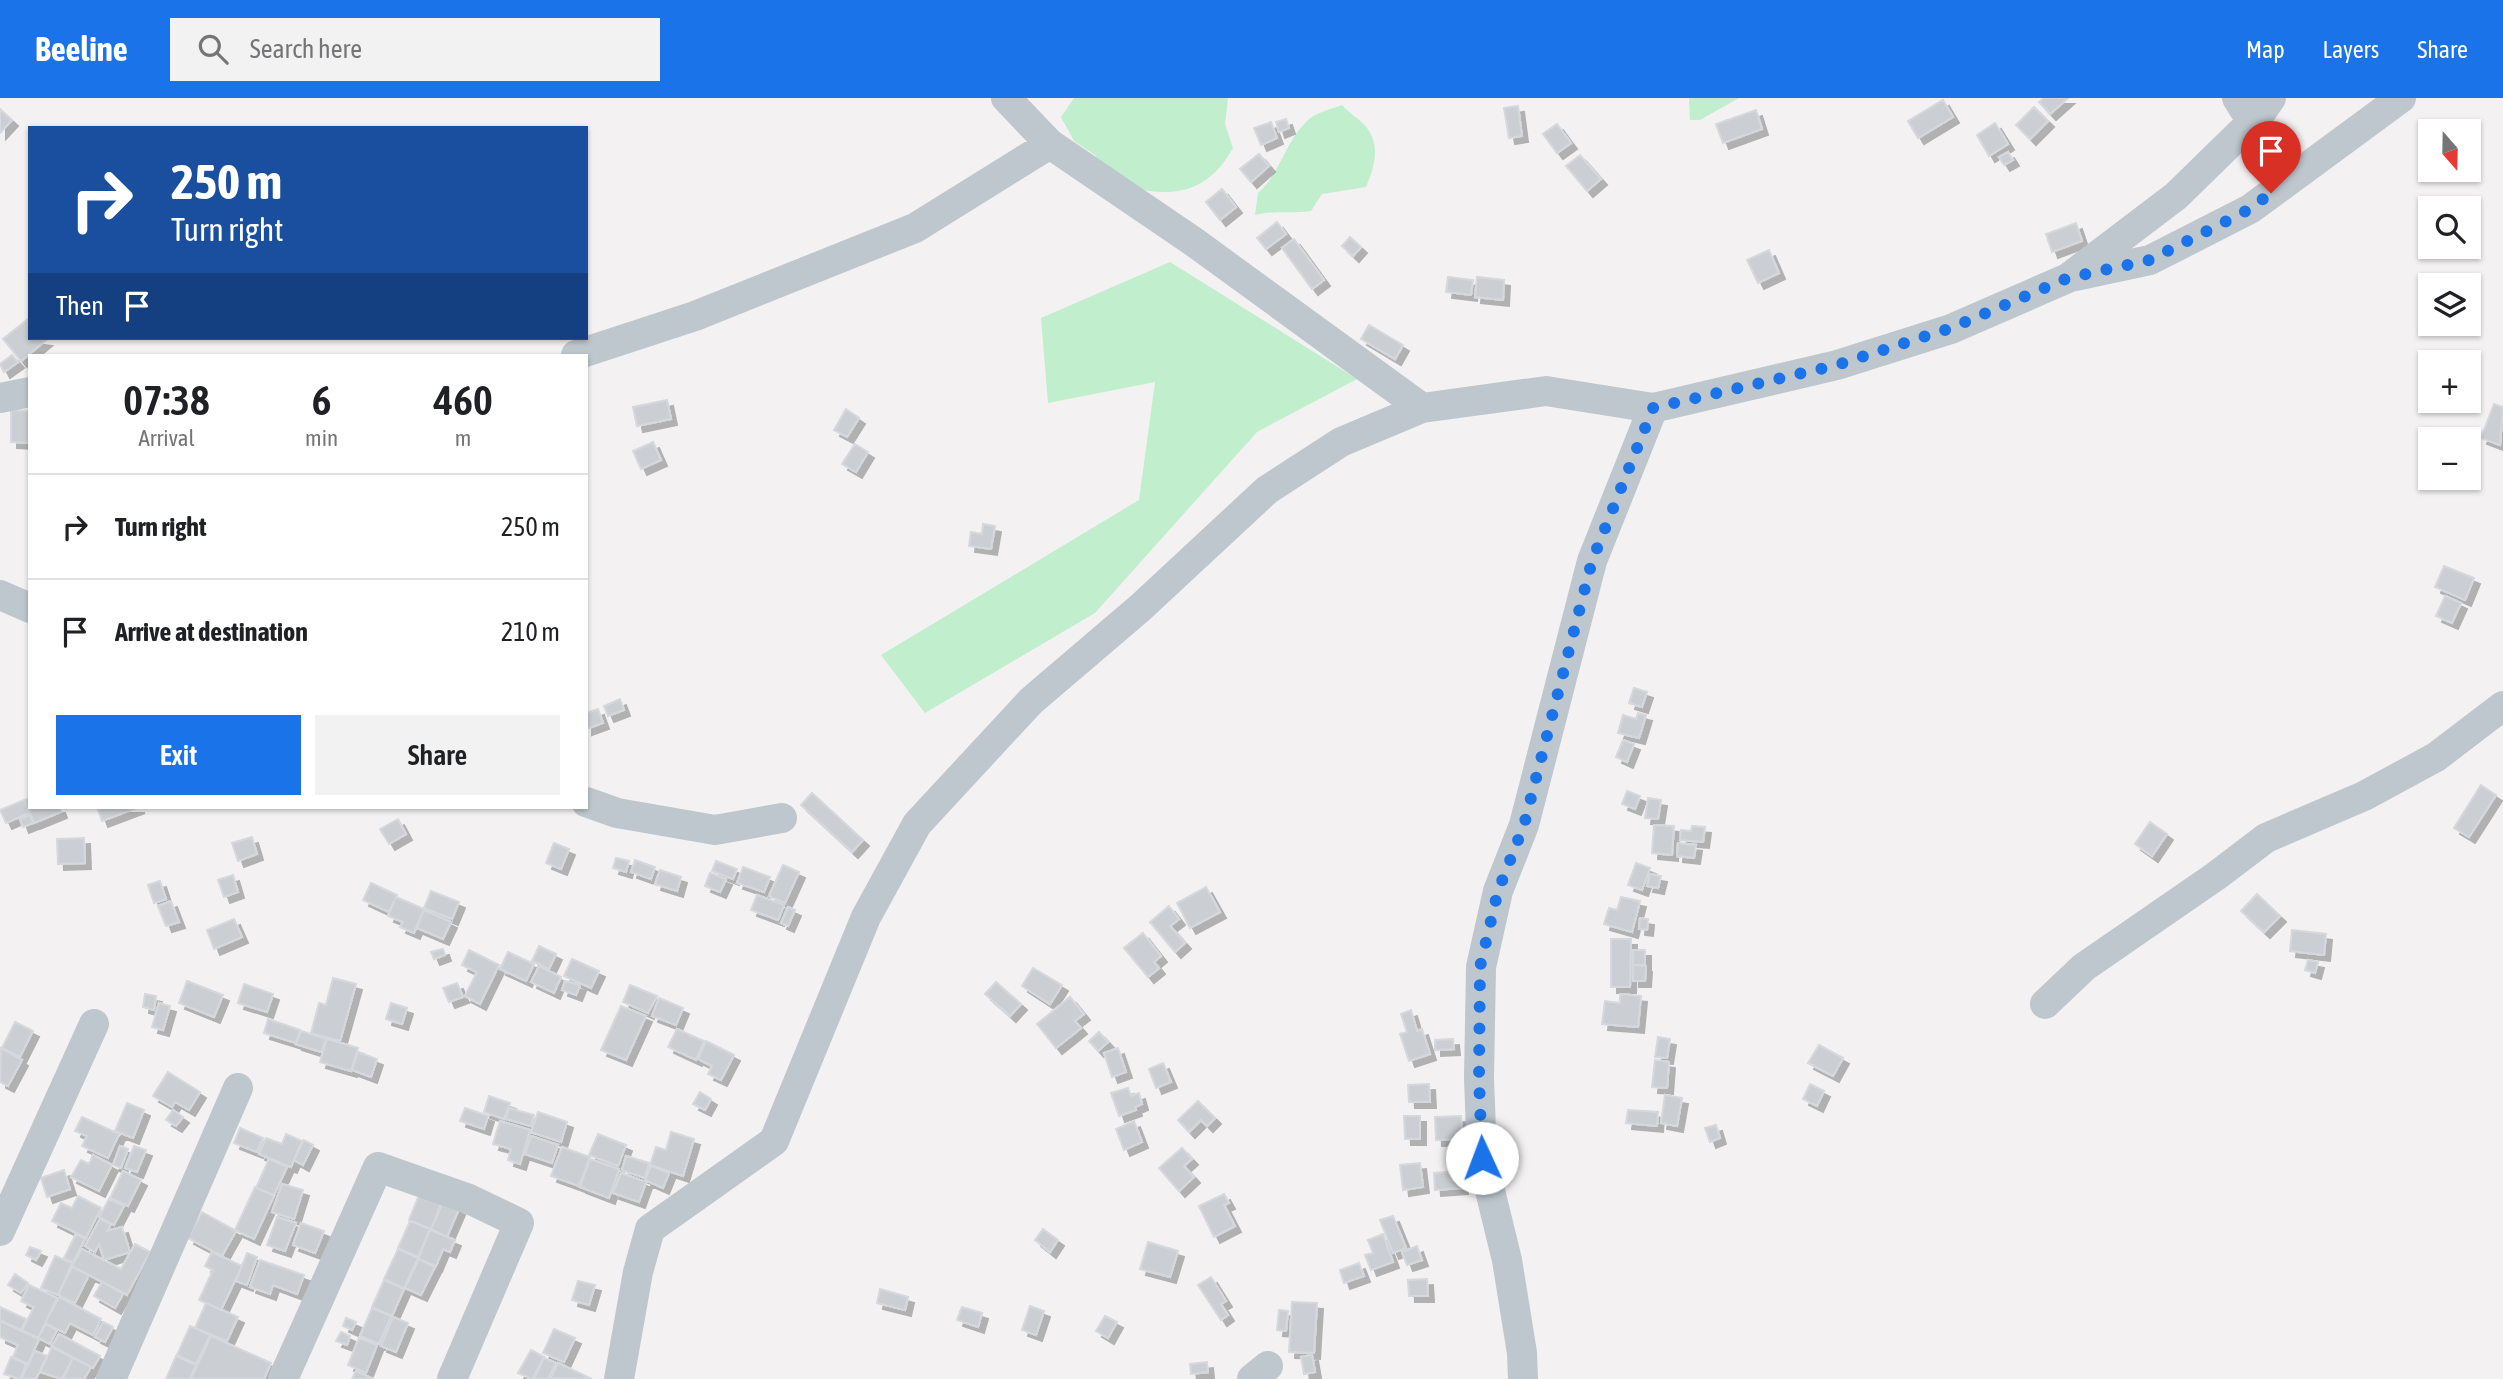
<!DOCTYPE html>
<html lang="en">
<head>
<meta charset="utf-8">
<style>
	:root { --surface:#fff; --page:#f2f2f2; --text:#202124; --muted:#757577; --line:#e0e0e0; --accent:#1a73e8 }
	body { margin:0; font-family:"Asap Condensed",sans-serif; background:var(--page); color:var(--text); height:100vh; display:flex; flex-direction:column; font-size:26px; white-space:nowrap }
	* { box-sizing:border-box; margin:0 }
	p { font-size:23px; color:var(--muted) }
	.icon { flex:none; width:38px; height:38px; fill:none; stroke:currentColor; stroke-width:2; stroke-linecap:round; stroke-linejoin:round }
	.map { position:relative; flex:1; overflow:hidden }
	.details { position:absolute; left:28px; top:256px; width:560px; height:455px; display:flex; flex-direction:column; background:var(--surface); border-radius:0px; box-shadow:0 2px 5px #0004 }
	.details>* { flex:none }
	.top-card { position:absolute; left:28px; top:28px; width:560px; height:214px; border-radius:0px; box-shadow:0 2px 5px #0004; background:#1a4fa0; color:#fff; overflow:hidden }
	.needle { width:46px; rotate:160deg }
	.tools { position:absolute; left:2418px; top:21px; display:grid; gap:14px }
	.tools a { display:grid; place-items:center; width:63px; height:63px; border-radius:0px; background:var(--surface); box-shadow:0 2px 5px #0004; font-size:35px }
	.pin { position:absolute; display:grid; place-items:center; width:60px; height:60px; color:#fff; margin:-72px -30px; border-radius:50% 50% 50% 0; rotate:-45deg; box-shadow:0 0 7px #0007 }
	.pin .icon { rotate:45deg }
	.me { position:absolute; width:77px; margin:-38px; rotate:358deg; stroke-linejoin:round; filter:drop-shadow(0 0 5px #0008) }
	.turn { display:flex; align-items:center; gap:24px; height:147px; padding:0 28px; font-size:32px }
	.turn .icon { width:91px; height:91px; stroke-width:2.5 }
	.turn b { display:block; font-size:49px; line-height:60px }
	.then { display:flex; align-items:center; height:66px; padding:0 28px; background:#0003; gap:14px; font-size:26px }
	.eta { display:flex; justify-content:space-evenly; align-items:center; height:119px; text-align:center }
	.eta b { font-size:42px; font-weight:600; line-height:49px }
	.cta { display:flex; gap:14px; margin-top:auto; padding:14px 28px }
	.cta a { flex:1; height:80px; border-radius:0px; background:var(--accent); color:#fff; font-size:28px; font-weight:600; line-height:80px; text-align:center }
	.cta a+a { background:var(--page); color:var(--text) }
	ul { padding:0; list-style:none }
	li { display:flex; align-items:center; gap:21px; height:105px; padding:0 28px; border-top:2px solid var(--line) }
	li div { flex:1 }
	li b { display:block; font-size:26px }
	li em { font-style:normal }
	header { display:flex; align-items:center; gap:42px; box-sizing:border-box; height:98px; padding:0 35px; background:var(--accent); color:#fff }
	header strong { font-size:33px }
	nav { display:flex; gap:38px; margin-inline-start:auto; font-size:24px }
	.search { width:490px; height:63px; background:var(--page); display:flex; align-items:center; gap:18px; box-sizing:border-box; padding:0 24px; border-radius:0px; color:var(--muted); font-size:26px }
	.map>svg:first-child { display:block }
</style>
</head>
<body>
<header>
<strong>Beeline</strong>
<div class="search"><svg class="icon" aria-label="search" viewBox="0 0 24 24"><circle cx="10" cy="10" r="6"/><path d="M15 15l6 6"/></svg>Search here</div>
<nav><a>Map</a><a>Layers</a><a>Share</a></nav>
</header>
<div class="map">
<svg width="2503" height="1281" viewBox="0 0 2503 1281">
	<defs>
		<filter id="shadow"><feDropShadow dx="6" dy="6" stdDeviation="0" flood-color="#0004"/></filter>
	</defs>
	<rect width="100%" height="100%" fill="#f3f1f1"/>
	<path fill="#c1efcd" d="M1074,0h154l-3,26 8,24c-30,54 -74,50 -126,32l-12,-25 -21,-14 -13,-24z
		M1689,0h50l-39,22h-10z
		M1342,7c7,8 19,15 25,23 14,19 7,40 -1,59l-44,7 -11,17c-21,3 -36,-1 -56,4l3,-22c22,-19 27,-51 49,-72 7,-8 25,-12 35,-16z
		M1170,164l187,117 -100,53 -162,181 -170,100 -44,-58 258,-155 16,-118 -107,21 -7,-85z"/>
	<path fill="#cbcfd3" stroke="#d5d8dc" stroke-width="2" filter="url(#shadow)" d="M2044,0h24l-18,16 -11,-12z
		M1943,2l10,17 -35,21 -10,-17z
		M1518,8l4,30 -13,2 -5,-30z
		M2034,9l14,14 -18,18 -14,-14z
		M0,11l12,11 -12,13z
		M1756,12l6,19 -39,14 -7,-19z
		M1286,21l3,9 -10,4 -3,-10z
		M1271,24l6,16 -16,7 -7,-17z
		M1995,25l13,21 -19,12 -12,-21z
		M1557,26l14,19 -14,10 -14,-19z
		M2008,54l5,8 -9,5 -5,-8z
		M1259,56l10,12 -18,16 -11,-13z
		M1580,57l21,24 -14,12 -21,-25z
		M1222,91l14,18 -16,13 -14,-18z
		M1277,124l9,12 -20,15 -9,-11z
		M2076,125l6,18 -30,11 -6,-18z
		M1350,139l11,10 -8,9 -11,-10z
		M1294,141l30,41 -12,9 -30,-41z
		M1769,152l10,23 -21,10 -11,-23z
		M1448,179l25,3 -2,15 -25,-3z
		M1477,179l27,3 -1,20 -28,-3z
		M28,221l2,19 16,2 -25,21 -18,-22z
		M1369,227l34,20 -8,14 -34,-20z
		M12,257l6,7 -14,10 -4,-8z
		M667,302l4,19 -34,7 -4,-19z
		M2494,306l9,3 -3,38 -19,-7z
		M846,311l13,9 -12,19 -13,-7z
		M11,312l19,1v32l-19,-1z
		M653,344l8,18 -20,9 -8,-18z
		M855,346l13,8 -12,20 -14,-8z
		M983,426l12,2 -4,23 -22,-3 2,-14 11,2z
		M2444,468l30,12 -9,22 -30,-13z
		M2445,498l16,7 -9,20 -16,-7z
		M1634,590l13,4 -5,15 -13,-4z
		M620,601l4,11 -16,6 -4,-10z
		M598,611l5,14 -17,6v-16z
		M1638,615l8,2 -7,23 -21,-5 5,-18 13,4z
		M1623,642l11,4 -7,18 -11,-5z
		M2481,687l15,10 -27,42 -15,-9z
		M1627,693l13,5 -5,13 -13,-5z
		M812,695l51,47 -11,12 -51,-47z
		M30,700v9h29l2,5 -27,11 -9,-23z
		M1648,700l13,2 -3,19 -13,-1z
		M24,702l5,13 -23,10 -6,-13z
		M97,709h42l-37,14z
		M30,717l3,8 -10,4 -3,-8z
		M398,721l8,15 -17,10 -9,-15z
		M2150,724l17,12 -15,22 -17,-12z
		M1654,727l20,1 -2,29 -20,-2z
		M1692,728l13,1 -2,15 -23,-2 1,-10 10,1z
		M252,739l5,17 -19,7 -6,-18z
		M84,740l1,25 -27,1 -1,-25z
		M554,745l15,6 -8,20 -15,-6z
		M1678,745l18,2 -2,13 -17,-2z
		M616,760l13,3 -3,11 -13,-4z
		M635,762l20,7 -4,12 -20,-7z
		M716,763l21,8 -4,10 -21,-8z
		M1636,765l14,5 -8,22 -14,-5z
		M783,767l16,7 -14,31 -16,-7z
		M743,769l27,10 -6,15 -27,-9z
		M660,772l21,7 -4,14 -22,-7z
		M710,775l16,6 -6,13 -15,-6z
		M1650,776l11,2 -3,12 -11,-2z
		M233,777l5,17 -14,5 -6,-17z
		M160,783l6,18 -12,4 -6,-18z
		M371,785l26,12 -8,17 -26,-12z
		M1206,789l14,25 -30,16 -13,-25z
		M431,793l28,11 -7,17 -28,-11z
		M2257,796l23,22 -16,16 -23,-21z
		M757,797l27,10 -6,15 -27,-10z
		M396,799l28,12 -10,24 -14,-6 3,-5 -15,-6z
		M1621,799l19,4 -8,31 -28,-8 5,-16 8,2z
		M171,803l8,21 -13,4 -8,-20z
		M1169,808l10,13 -9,7 15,17 -10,9 -25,-30z
		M788,809l7,3 -7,16 -7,-3z
		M424,812l27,12 -8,17 -26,-11z
		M1640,820l8,1 -1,11 -8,-1z
		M234,821l8,18 -28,12 -7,-19z
		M2292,832l34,4 -2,21 -34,-4z
		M1143,835l18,23 -7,6 5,6 -11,9 -24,-29z
		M1611,841h20l-1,48h-19z
		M539,848l17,8 -7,15 -17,-8z
		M443,851l2,6 -11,4 -3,-7z
		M469,852l30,15 -19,39 -15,-8 12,-24 -15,-7z
		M1633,852h12v15h-12z
		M508,854l26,12 -8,17 -26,-12z
		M572,861l27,12 -8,17 -27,-12z
		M2308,862l10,2 -3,11 -10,-3z
		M1633,867l13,1 -1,15h-12z
		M539,868l22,11 -7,16 -23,-11z
		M1033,870l29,17 -12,19 -28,-18z
		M333,880l23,6 -16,57 -29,-8 8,-30 7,2z
		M187,883l36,14 -9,22 -35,-14z
		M565,883l15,4 -4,10 -14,-5z
		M996,884l25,22 -11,12 -25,-22z
		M457,885l6,14 -14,5 -6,-14z
		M244,886l29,10 -6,18 -29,-9z
		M630,887l27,11 -9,17 -25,-11z
		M145,896l11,2 -2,14 -11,-3z
		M1620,896l21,2 -3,31 -36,-3 3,-23 15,2z
		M1070,899l14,17 -9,7 6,7 -25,20 -19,-24z
		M659,900l24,10 -7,17 -24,-9z
		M159,905l11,3 -7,24 -11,-3z
		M391,905l16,5 -5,16 -16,-5z
		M621,908l25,10 -20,44 -25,-10z
		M1411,912l6,21 5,-2 8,25 -21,7 -9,-27 7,-2 -6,-18z
		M268,921l32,11 -4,13 -32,-10z
		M15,924l18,9 -13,26 -18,-9z
		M677,931l27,12 -8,19 -28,-13z
		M301,933l25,8 -5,13 -25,-8z
		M1099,934l9,10 -10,9 -9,-10z
		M1658,939l12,2 -3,19 -12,-1z
		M327,941l31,9 -7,23 -31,-9z
		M1453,941l1,10 -19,1v-10z
		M706,943l28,14 -13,25 -13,-6 4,-8 -14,-7z
		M1819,947l24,13 -10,18 -25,-13z
		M1,950l21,12 -14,26 -8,-4z
		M1118,950l8,24 -14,5 -8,-24z
		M358,954l19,7 -6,18 -19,-7z
		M1655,962l14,2 -2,26 -15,-1z
		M1163,965l8,19 -15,6 -7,-19z
		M168,974l32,20 -11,18 -14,-8 -3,5 -19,-11z
		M1429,986l1,18h-21l-1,-17z
		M1810,986l14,7 -7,15 -14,-7z
		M1128,990l3,8 8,-3 3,11 -7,3 1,3 -17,6 -8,-23z
		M700,994l11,7 -6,11 -12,-6z
		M1665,997l17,3 -5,28 -16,-3z
		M489,998l21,7 -6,16 -20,-7z
		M1198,1003l17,17 -8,8 -6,-6 -12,12 -11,-12z
		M127,1005l17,7 -11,28 -18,-7z
		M465,1010l23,8 -4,13 -24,-8z
		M509,1010l25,7 -3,11 -25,-7z
		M173,1012l10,7 -7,9 -10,-6z
		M1628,1012l30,2 -1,14 -31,-3z
		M538,1014l29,10 -6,20 -30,-10z
		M1404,1018h16v23h-15z
		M1461,1018l1,23 -26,1 -1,-23z
		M82,1019l37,17 -11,24 -26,-12 5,-10 -12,-5z
		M500,1023l30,9 -10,34 -12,-4 3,-11 -18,-5z
		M1134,1023l8,21 -18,8 -8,-21z
		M1716,1027l4,13 -10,4 -5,-14z
		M240,1030l23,10 -6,14 -23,-9z
		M671,1034l23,7 -11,37 -33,-11 6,-18 10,3z
		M286,1036l16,7 -11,26 -32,-13 7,-16 16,6z
		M598,1036l28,11 -8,21 -29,-11z
		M531,1038l27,9 -6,18 -27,-9z
		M304,1042l9,5 -10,20 -9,-5z
		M120,1048l8,3 -7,19 -8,-3z
		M134,1048l12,4 -9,22 -12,-4z
		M562,1049l28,10 -11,29 -28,-10z
		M1182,1050l10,11 -8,7 10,11 -15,14 -20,-23z
		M93,1057l19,10 -13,26 -28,-14 10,-17 8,4z
		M626,1058l23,7 -4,15 -23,-8z
		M269,1061l18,8 -13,28 -18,-7z
		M590,1061l29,10 -10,29 -29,-11z
		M1420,1065l3,24 -20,3 -3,-25z
		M651,1068l18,7 -6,15 -18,-8z
		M64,1072l6,19 -23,8 -6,-19z
		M123,1073l18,9 -13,26 -18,-8z
		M1461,1073l1,17 -27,2 -1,-17z
		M621,1075l25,9 -7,20 -26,-9z
		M282,1086l21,6 -9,29 -22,-7z
		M255,1089l19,9 -20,43 -19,-9z
		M421,1092l22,9 -12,30 -22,-9z
		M1224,1096l5,9 -5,2 11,21 -21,11 -15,-31z
		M78,1098l23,12 -15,30 -34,-17 9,-18 11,5z
		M109,1101l15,7 -10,19 -15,-8z
		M443,1104l16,7 -12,28 -16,-8z
		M202,1114l34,19 -14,25 -34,-18z
		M1393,1118l13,32 -13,5 -13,-33z
		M277,1119l19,6 -11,28 -18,-6z
		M100,1121l11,5 -4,7 15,-4 8,25 -26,8 -5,-16 -4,8 -10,-6z
		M410,1123l20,8 -12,28 -20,-9z
		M301,1125l23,8 -9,22 -22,-8z
		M1043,1131l15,11 -8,12 -15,-12z
		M430,1132l25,10 -5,12 -7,-3 -7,17 -18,-7z
		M76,1136l9,5 -12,23 -9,-4z
		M1383,1136l10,28 -22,8 -6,-15 8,-2 -5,-13z
		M1148,1144l30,9 -8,26 -30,-8z
		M135,1146l15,8 -23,43 -55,-29 10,-17 39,20z
		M1417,1148l5,14 -15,5 -5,-13z
		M30,1149l11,4 -5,9 -10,-5z
		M398,1151l20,9 -14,30 -20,-9z
		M212,1154l30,14 -21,44 -22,-10 14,-30 -8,-4z
		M247,1155l10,4 -10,28 -11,-4z
		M55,1158l17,7 -14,32 -17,-7z
		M419,1161l16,8 -14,28 -16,-7z
		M260,1162l44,15 -7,19 -24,-9 -3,9 -20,-7z
		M1359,1165l5,13 -20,7 -4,-13z
		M72,1169l17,8 -14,28 -17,-8z
		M15,1176l13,9 -7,10 -13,-8z
		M1211,1179l15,24 -5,3 7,11 -7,5 -23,-35z
		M1427,1181l1,17h-19l-1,-16z
		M384,1182l20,9 -12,27 -20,-9z
		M578,1183l17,4 -6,20 -17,-5z
		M102,1184l21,12 -8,14 -21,-12z
		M29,1187l28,13 -19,40 -16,-8 12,-23 -13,-6z
		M880,1191l28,8 -3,13 -28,-7z
		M59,1199l42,22 -8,16 -23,-12 -5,10 -20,-10z
		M1292,1204l25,1 -3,50 -25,-1z
		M206,1205l32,14 -11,24 -32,-13z
		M1030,1208l14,5 -8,24 -14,-5z
		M0,1209l26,12 -5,11 -21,-10z
		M962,1209l20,6 -4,14 -21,-7z
		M372,1210l19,8 -12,28 -19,-8z
		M1279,1212l9,1 -2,20 -9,-1z
		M1105,1218l12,6 -9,16 -12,-7z
		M393,1219l15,6 -12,29 -15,-6z
		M346,1220l10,4 -4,8 -9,-4z
		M0,1223l39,18 -11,25 -15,-7 5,-12 -18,-8z
		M103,1224l10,5 -8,15 -10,-5z
		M46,1226l11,6 -7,14 -12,-6z
		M190,1228l20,9 -14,29 -19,-9z
		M554,1231l21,9 -11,24 -21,-9z
		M341,1234l9,4 -3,9 -11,-4z
		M59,1236l41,22 -7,12 -41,-22z
		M211,1238l60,27 -7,16h-73z
		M359,1240l18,7 -11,28 -18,-8z
		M52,1249l21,11 -11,21 -22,-7z
		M531,1252l13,7 -12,22 -14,-6z
		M35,1253l12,5 -11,23h-15z
		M1312,1257l3,17 -11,2 -3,-17z
		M176,1258l20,9 -6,14h-24z
		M11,1259l15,7 -6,15 -16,-5z
		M73,1260l18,9 -7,12h-21z
		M544,1260l12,5 -8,16h-14z
		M1207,1264l1,10 -17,2 -1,-10z
		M558,1265l34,16 -41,-1z
		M356,1273l17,8h-21z"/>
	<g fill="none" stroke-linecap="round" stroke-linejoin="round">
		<path stroke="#bdc7cd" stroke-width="30" d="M1006,0l44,46 144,98 228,166
			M2237,0l15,24
			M2075,178l75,-16 100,-51 151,-111
			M576,257l119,-39 220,-88 135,-84
			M0,300l30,-6
			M0,497l30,13
			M586,704l31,11 98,17 67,-12
			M2045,906l39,-37 132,-91 50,-38 98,-42 72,-39 67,-51
			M0,1133l94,-207
			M111,1281l127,-291
			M283,1281l95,-212 91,32 50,24 -67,156
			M619,1281l19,-107 12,-43 124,-88 92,-224 51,-93 114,-123 109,-93 127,-118 74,-48 81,-34 124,-17 107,17 184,-43 114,-36 117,-51 108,-82 84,-82 11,-16
			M1252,1281l16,-13
			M1523,1281l-1,-26 -15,-93 -25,-102 -3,-80 2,-111 17,-76 26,-66 68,-264 61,-153"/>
	</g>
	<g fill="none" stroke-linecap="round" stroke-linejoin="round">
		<path stroke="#1a73e8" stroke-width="12" stroke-dasharray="0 21.6" d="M1482,1060l-3,-80 1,-111 18,-76 26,-66 68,-264 61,-153 184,-43 114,-37 117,-50 82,-18 100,-51 21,-16"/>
	</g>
</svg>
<div class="tools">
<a><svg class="needle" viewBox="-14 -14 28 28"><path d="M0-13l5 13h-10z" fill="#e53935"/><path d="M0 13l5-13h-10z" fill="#757577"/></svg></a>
<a><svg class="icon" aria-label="search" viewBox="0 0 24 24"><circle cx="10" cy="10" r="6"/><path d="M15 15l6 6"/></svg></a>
<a><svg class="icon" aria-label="layers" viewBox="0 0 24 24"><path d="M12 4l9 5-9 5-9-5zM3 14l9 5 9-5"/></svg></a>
<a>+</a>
<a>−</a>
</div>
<div class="pin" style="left:2271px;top:95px;background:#d93025"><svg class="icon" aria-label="arrive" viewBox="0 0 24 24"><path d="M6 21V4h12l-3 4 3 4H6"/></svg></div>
<svg class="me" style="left:1482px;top:1060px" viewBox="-20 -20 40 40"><circle r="19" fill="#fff"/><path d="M0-13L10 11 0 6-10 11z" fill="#1a73e8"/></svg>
<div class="top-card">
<div class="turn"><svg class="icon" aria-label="right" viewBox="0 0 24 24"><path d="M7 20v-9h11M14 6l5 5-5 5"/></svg><div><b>250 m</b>Turn right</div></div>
<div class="then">Then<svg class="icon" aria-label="arrive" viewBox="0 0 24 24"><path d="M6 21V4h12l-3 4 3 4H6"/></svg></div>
</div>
<section class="details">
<div class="eta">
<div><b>07:38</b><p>Arrival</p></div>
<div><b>6</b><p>min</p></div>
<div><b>460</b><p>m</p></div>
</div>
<ul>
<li><svg class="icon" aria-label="right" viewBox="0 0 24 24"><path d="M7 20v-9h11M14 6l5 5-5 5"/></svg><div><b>Turn right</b></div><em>250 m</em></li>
<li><svg class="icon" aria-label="arrive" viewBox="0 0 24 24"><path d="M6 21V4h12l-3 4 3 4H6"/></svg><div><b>Arrive at destination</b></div><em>210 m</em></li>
</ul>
<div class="cta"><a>Exit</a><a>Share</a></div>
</section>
</div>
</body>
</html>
